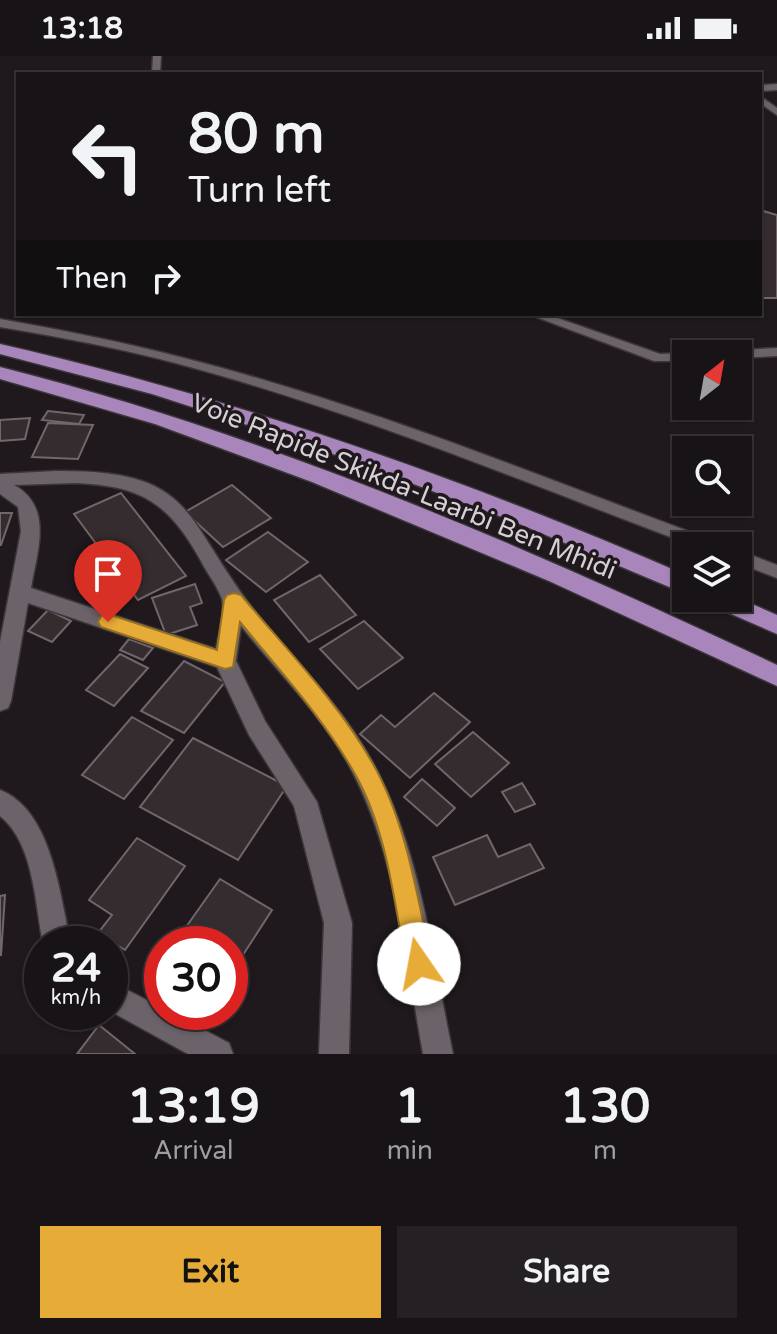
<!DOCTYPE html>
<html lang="en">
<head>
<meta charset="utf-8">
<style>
	:root { --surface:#171316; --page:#242023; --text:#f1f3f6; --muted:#9e9ea1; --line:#363235; --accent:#e7ac37 }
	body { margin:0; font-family:"Varela Round",sans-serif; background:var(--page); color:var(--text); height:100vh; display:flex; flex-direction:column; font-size:30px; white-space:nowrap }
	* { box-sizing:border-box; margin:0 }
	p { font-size:26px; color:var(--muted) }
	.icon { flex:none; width:44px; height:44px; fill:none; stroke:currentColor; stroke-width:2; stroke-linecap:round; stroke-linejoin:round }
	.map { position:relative; height:998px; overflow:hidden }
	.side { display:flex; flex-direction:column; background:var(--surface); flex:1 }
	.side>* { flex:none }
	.guide { position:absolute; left:16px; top:16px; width:746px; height:244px; border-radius:0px; box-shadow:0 2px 6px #0004,0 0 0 2px var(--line); background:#171316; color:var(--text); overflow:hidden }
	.needle { width:52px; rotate:31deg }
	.controls { position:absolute; left:672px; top:284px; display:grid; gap:16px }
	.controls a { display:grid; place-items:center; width:80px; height:80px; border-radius:0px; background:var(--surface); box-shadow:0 2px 6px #0004,0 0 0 2px var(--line); font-size:40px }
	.speed { position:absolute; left:24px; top:870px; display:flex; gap:16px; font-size:40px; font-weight:700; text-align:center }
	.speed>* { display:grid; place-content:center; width:104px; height:104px; border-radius:50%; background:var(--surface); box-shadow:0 2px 6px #0004,0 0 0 2px var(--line); line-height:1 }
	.speed small { font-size:20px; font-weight:400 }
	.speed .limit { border:12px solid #d22; background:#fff; color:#111 }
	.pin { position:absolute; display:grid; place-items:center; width:68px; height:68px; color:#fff; margin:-82px -34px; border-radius:50% 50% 50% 0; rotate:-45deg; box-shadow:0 0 8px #0007 }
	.pin .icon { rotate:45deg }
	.me { position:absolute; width:88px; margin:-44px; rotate:348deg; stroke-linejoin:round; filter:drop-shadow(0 0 6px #0008) }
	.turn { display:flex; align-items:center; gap:28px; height:168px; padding:0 40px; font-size:36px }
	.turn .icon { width:104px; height:104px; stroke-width:2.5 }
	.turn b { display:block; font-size:56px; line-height:68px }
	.then { display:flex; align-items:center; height:76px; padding:0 40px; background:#0003; gap:16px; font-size:30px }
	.eta { display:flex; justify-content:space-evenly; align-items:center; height:136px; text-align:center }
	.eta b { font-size:48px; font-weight:700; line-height:56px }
	.action { display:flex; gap:16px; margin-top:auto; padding:16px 40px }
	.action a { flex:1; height:92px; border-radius:0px; background:var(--accent); color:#111; font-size:32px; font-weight:700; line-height:92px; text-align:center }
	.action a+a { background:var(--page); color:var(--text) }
	.status { display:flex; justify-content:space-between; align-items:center; height:56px; padding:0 40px; background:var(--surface); direction:ltr }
	.status svg { height:22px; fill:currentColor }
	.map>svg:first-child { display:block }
</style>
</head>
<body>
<div class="status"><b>13:18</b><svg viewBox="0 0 49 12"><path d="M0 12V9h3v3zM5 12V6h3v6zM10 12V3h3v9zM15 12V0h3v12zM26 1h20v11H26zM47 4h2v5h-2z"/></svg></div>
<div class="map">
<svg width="777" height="998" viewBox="0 0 777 998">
	<rect width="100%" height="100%" fill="#1f191e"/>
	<path fill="#352c2f" stroke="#716669" stroke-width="2" d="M760,154l17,5v83h-17z
		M48,355l36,4 -5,9 -37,-4z
		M30,362l-5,21 -25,2v-21z
		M48,367l45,2 -15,34 -46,-2z
		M232,429l39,33 -48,29 -38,-35z
		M121,437l65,83 -48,24 -64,-86z
		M0,457h12l-11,32h-1z
		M268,476l40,30 -42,30 -40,-32z
		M320,519l36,40 -47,27 -35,-42z
		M195,528l7,19 -12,4 7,18 -31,10 -14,-37z
		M48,554l23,11 -19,21 -24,-11z
		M364,565l39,37 -45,31 -38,-40z
		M129,583l24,9 -10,12 -23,-10z
		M120,598l28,14 -34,38 -28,-16z
		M184,605l41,21 -41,51 -43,-22z
		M434,637l36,29 -60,56 -50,-44 21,-19 14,12z
		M132,661l41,23 -49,59 -42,-24z
		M473,676l36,31 -38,34 -36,-33z
		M193,682l94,48 -49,74 -98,-53z
		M422,723l33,29 -18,18 -33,-29z
		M522,727l13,21 -20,8 -13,-20z
		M487,779l11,22 32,-13 14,24 -89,37 -22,-48z
		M137,782l48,28 -60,84 -27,-17 14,-18 -23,-15z
		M220,823l52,31 -42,65v-31h-56z
		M5,839l-4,60h-1v-59z
		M99,969l36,29h-58z"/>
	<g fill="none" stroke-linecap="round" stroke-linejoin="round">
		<defs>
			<path id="service" d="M153,0h8l-1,18h-8z
				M777,28v6l-17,1v-6z
				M760,40l17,12v7l-17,-12z
				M528,258h18l114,40 26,-1 3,1h-3v7h-32z
				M0,263c62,11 123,23 184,39 182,46 357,119 533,184l2,4h-25c-170,-64 -339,-135 -515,-182 -59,-16 -119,-27 -179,-37z
				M777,292v8l-39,2v-4h-6l6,-4z
				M738,494l39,15v13l-39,-15z"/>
			<path id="minor" d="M56,415c140,-1 125,44 197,138 34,46 77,84 107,132 59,92 71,209 93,313h-30c-18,-98 -27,-206 -77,-294 -28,-49 -70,-90 -105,-134l-5,35 29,60 52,81 35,121 -3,131h-30l5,-131 -30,-117 -45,-71 -32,-68 -189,-64 -17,98 -3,7 -8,3v-69l21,-111 -3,-24 -18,-13v-20zM76,427c66,3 93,20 125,78 6,12 17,26 21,38 4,13 -4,37 -6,50l-185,-61c6,-37 23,-81 -17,-103z
				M0,734c52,20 60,106 71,154h-28c-8,-40 -9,-101 -43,-128z
				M110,925l52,27v4h8l59,31 4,11h-45l-78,-43z"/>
			<path id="trunk" d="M0,288c235,54 465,135 686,231v19l-176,-74 -204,-76 -154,-50 -152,-40z
				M0,311c269,68 527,180 777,298v21l-228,-105 -237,-99 -157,-58 -155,-45z
				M705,542h33l39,17v19l-69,-30z"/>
		</defs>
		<use href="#service" stroke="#3a3639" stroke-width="3"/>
		<use href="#minor" stroke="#3a3639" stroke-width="3"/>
		<use href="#trunk" stroke="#3a3639" stroke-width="3"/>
		<use href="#service" fill="#6b6369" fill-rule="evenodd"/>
		<use href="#minor" fill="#6b6369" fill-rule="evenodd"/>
		<use href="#trunk" fill="#a886bc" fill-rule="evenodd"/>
	</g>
	<path fill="#e7ac37" stroke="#967024" stroke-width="2" d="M234,537l7,2c45,54 97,107 132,169 34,60 44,133 59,200l-4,9 -9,3 -9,-3 -4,-9c-12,-63 -19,-134 -51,-190 -31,-55 -75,-103 -115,-152l-7,45 -8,2 -124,-42 -3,-5 3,-6 7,-2 109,36 7,-50 3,-5z"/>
	<g text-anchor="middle" stroke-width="7" stroke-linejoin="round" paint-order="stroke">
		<g font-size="26" fill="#d5d0d4" stroke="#1f191e">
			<text transform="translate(404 430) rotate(22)" y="9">Voie Rapide Skikda-Laarbi Ben Mhidi</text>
		</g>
	</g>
</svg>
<div class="controls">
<a><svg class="needle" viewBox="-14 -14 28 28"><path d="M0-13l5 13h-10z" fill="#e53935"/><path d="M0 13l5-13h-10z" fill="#9e9ea1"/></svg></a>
<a><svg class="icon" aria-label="search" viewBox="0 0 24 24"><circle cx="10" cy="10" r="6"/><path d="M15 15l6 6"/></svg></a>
<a><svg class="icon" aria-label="layers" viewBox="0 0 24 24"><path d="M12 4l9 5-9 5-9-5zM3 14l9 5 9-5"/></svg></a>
</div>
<div class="speed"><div>24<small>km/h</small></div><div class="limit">30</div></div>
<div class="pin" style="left:108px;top:566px;background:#d93025"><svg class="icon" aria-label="arrive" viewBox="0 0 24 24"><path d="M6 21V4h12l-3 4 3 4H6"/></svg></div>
<svg class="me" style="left:419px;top:908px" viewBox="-20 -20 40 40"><circle r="19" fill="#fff"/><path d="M0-13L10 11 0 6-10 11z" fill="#e7ac37"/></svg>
<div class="guide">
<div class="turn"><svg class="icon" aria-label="left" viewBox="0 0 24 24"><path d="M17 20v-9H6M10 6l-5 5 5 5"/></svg><div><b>80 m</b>Turn left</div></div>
<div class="then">Then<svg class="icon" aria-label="right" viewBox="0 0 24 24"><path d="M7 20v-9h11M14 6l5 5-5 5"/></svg></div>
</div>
</div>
<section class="side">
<div class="eta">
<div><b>13:19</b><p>Arrival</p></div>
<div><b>1</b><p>min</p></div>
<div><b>130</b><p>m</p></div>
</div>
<div class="action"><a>Exit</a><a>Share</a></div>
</section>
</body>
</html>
